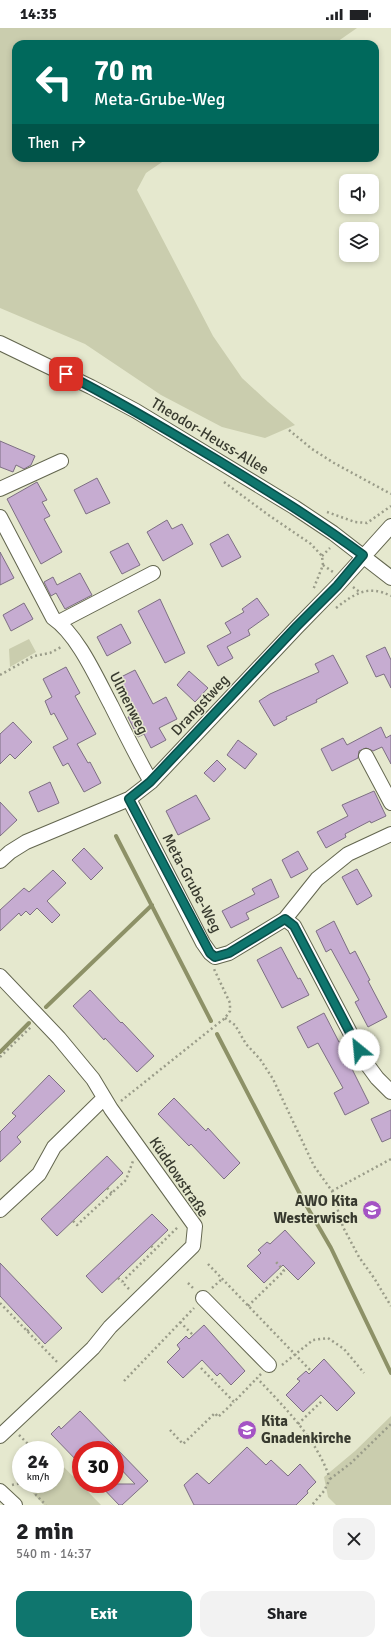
<!DOCTYPE html>
<html lang="en">
<head>
<meta charset="utf-8">
<style>
	:root { --surface:#fff; --page:#f2f2f2; --text:#202124; --muted:#757577; --accent:#0f766e }
	body { margin:0; font-family:Signika,sans-serif; background:var(--page); color:var(--text); height:100vh; display:flex; flex-direction:column; font-size:15px; white-space:nowrap }
	* { box-sizing:border-box; margin:0 }
	p { font-size:13px; color:var(--muted) }
	.icon { flex:none; width:22px; height:22px; fill:none; stroke:currentColor; stroke-width:2; stroke-linecap:round; stroke-linejoin:round }
	.map { position:relative; height:1477px; overflow:hidden }
	.drawer { display:flex; flex-direction:column; background:var(--surface); flex:1 }
	.drawer>* { flex:none }
	.banner { position:absolute; left:12px; top:12px; width:367px; height:122px; border-radius:12px; box-shadow:0 2px 6px #0003; background:#00695c; color:#fff; overflow:hidden }
	.buttons { position:absolute; left:339px; top:146px; display:grid; gap:8px }
	.buttons a { display:grid; place-items:center; width:40px; height:40px; border-radius:8px; background:var(--surface); box-shadow:0 2px 6px #0003; font-size:20px }
	.speed { position:absolute; left:12px; top:1413px; display:flex; gap:8px; font-size:20px; font-weight:700; text-align:center }
	.speed>* { display:grid; place-content:center; width:52px; height:52px; border-radius:50%; background:var(--surface); box-shadow:0 2px 6px #0003; line-height:1 }
	.speed small { font-size:10px; font-weight:400 }
	.speed .limit { border:6px solid #d22; background:#fff; color:#111 }
	.pin { position:absolute; display:grid; place-items:center; width:34px; height:34px; color:#fff; margin:-17px; border-radius:8px; box-shadow:0 2px 6px #0006 }
	.me { position:absolute; width:44px; margin:-22px; rotate:332deg; stroke-linejoin:round; filter:drop-shadow(0 0 3px #0008) }
	.turn { display:flex; align-items:center; gap:14px; height:84px; padding:0 16px; font-size:18px }
	.turn .icon { width:52px; height:52px; stroke-width:2.5 }
	.turn b { display:block; font-size:28px; line-height:34px }
	.then { display:flex; align-items:center; height:38px; padding:0 16px; background:#0003; gap:8px; font-size:15px }
	.round { display:grid; place-items:center; flex:none; width:42px; height:42px; border-radius:12px; background:var(--page) }
	.headline { display:flex; align-items:center; justify-content:space-between; height:68px; padding:0 16px }
	h1 { font-size:24px; font-weight:700; line-height:30px }
	.button { display:flex; gap:8px; margin-top:auto; padding:8px 16px }
	.button a { flex:1; height:46px; border-radius:12px; background:var(--accent); color:#fff; font-size:16px; font-weight:700; line-height:46px; text-align:center }
	.button a+a { background:var(--page); color:var(--text) }
	.status { display:flex; justify-content:space-between; align-items:center; height:28px; padding:0 20px; background:var(--surface); direction:ltr }
	.status svg { height:11px; fill:currentColor }
	.map>svg:first-child { display:block }
</style>
</head>
<body>
<div class="status"><b>14:35</b><svg viewBox="0 0 49 12"><path d="M0 12V9h3v3zM5 12V6h3v6zM10 12V3h3v9zM15 12V0h3v12zM26 1h20v11H26zM47 4h2v5h-2z"/></svg></div>
<div class="map">
<svg width="391" height="1477" viewBox="0 0 391 1477">
	<rect width="100%" height="100%" fill="#e5e8ce"/>
	<path fill="#cacdae" d="M0,0h357l-23,16h-318v114h152l-22,15 -9,17 76,146 29,42 26,24 27,23 -30,13 -43,-11 -61,-32 -76,-51 -85,-36z
		M29,611l7,13 -26,15 -1,-18z
		M391,1388v89h-55l-8,-8 -4,-20 31,-26z
		M55,1430l46,47h-57l-20,-21h31z"/>
	<g fill="none" stroke-linecap="round" stroke-linejoin="round">
		<path stroke="#8d9167" stroke-width="4" d="M116,808l95,185
			M46,979l106,-102
			M217,1006l85,164 29,50 60,125
			M0,1024l29,-29"/>
	</g>
	<path fill="#c6acd1" stroke="#7d6f83" d="M0,413l35,15 -4,9 -7,4 -8,-4 -3,7 -13,-5z
		M97,450l13,25 -24,11 -12,-24z
		M37,454l10,18 -5,2 8,14 -6,3 18,33 -21,12 -34,-65z
		M167,492l5,9 10,-5 11,20 -30,17 -16,-29z
		M228,506l13,23 -19,10 -12,-23z
		M128,515l12,22 -18,9 -12,-22z
		M0,524l14,26 -14,7z
		M80,545l12,22 -27,14 -9,-16 -5,3 -7,-14 9,-5 4,8z
		M257,570l12,17 -21,15 2,5 -23,12 6,11 -15,8 -11,-20 24,-13 -6,-10 19,-11 -2,-3z
		M160,571l25,54 -20,10 -27,-52z
		M24,575l9,16 -22,12 -8,-16z
		M121,596l10,19 -24,13 -10,-19z
		M385,619l6,13v28l-7,-14 -8,3 -10,-21z
		M333,627l15,28 -32,17 1,2 -31,15 1,2 -13,7 -15,-25 11,-7 49,-22 -4,-8z
		M66,639l14,26 -5,3 21,38 -19,10 11,19 2,-1 11,21 -17,9 -16,-29 -5,3 -10,-19 15,-8 -14,-26 -3,2 -6,-14 7,-4 -9,-18z
		M135,642l18,34 13,-7 11,22 -18,9 7,12 -15,8 -7,-14 -6,3 -10,-20 4,-2 -19,-34z
		M189,643l19,17 -13,14 -18,-17z
		M13,694l19,20 -17,17 -5,-5 -10,10v-30z
		M381,699l5,11 5,-3v29l-9,-17 -9,4 -7,-3 -7,3 -1,7 -26,13 -11,-22 22,-11 4,7z
		M238,712l19,14 -12,15 -18,-14z
		M217,732l9,9 -12,13 -10,-9z
		M50,754l9,21 -21,9 -9,-20z
		M374,763l12,25 -15,7 -1,-2 -25,13 1,3 -20,11 -9,-16 31,-16 -6,-11z
		M196,767l14,24 -32,16 -12,-24z
		M0,774l17,18 -17,16z
		M84,820l19,20 -12,12 -19,-20z
		M298,823l10,18 -17,9 -9,-18z
		M357,841l15,27 -15,9 -15,-28z
		M53,842l13,13 -19,18 13,14 -8,8 -15,-15 -7,7 -4,-4 -5,5 -2,-3 -19,18v-21l24,-22 5,4z
		M271,851l8,18 -33,16 3,6 -18,9 -9,-17 33,-17 -3,-5z
		M334,893l16,33 5,-3 15,29 -2,1 19,36 -19,10 -13,-25 4,-2 -28,-51 -5,3 -10,-21z
		M281,919l17,32 2,-1 9,17 -27,13 -25,-48z
		M90,962l31,33 1,-1 32,34 -17,16 -32,-34 -1,2 -31,-34z
		M324,985l15,29h2l12,22 -3,1 19,38 -24,12 -11,-22 9,-5 -25,-45 -10,5 -11,-21z
		M49,1047l16,16 -48,46 4,5 -21,20v-30l16,-16 -4,-3z
		M174,1070l32,33 2,-3 32,35 -16,16 -33,-35 -2,2 -31,-32z
		M391,1082v28l-9,4 -11,-23z
		M107,1128l16,17 -66,63 -16,-17z
		M152,1186l16,16 -66,63 -16,-17z
		M285,1202l30,33 -17,17 -15,-15 -19,18 -17,-17 14,-13 -3,-3 9,-8 3,2z
		M0,1235l62,65 -17,16 -45,-48z
		M204,1297l41,46 -14,14 -11,-12 -3,3 -15,-16 -19,18 -16,-16 13,-13 -3,-4 9,-9 3,3z
		M324,1331l31,34 -18,18 -16,-16 -18,17 -17,-17 14,-14 -3,-2 9,-8 3,3z
		M80,1383l68,70 -26,24h-3l-20,-21h36l-20,-21v-13h-34v15l-30,-31 8,-8 2,3z
		M247,1419l19,18 5,-5 17,16 12,-12 16,18 -9,9 1,2 -12,12h-102l-10,-20 13,-12 12,11z"/>
	<g fill="none" stroke-linecap="round" stroke-linejoin="round">
		<defs>
			<path id="minor" d="M0,315l91,44 45,24 158,96 39,26 58,45
				M0,461l61,-28
				M0,489l53,101c25,17 44,61 58,87 13,26 26,52 40,77
				M59,594l94,-49
				M366,728l25,47
				M129,771l74,144 7,10 5,4 14,-4 56,-34 32,-40 31,-25 43,-20
				M0,833l10,-9 16,-10 103,-43 22,-17 146,-155 40,-41 54,-60
				M285,891l9,7 72,137 11,15 14,14
				M0,948l59,62 34,41 18,30 84,117 -2,20 -83,81 -17,21 -26,25 -67,63
				M0,1182l39,-36 15,-27 50,-49
				M203,1270l66,67
				M0,1463l15,14"/>
		</defs>
		<use href="#minor" stroke="#63664f" stroke-width="16"/>
		<path stroke="#9a9c89" stroke-width="2.5" stroke-dasharray="2 3" stroke-linecap="butt" d="M289,402l23,19 22,14 57,31
			M224,454l43,32 44,30 11,12 1,9 -10,25
			M327,484l28,10 12,1 24,-17
			M322,528l8,-8
			M323,537l10,7
			M353,559l8,6
			M336,580c18,-14 32,-24 55,-12
			M0,647l34,-19 16,-3 13,-7
			M225,990l10,7 11,19 14,15 13,20 41,87 18,25 11,36 16,30 15,21 17,28
			M0,1029l31,-30
			M121,1073l104,-83 5,-7v-8l-16,-34
			M107,1160l5,5
			M332,1163l59,-32
			M73,1193l4,4 49,-45 7,-19
			M151,1218l4,3
			M208,1236l103,107
			M118,1250l4,4
			M188,1255l6,6
			M212,1260l10,-9
			M129,1261l-7,-7 57,-56
			M0,1275l59,61
			M248,1278l36,-35 -8,-9
			M180,1294l13,13
			M27,1303l3,-3
			M282,1337l31,-25 15,-2 16,11 20,24
			M201,1340l33,34 23,-24
			M261,1346l-4,4c28,30 60,61 73,101l-6,12 -12,14
			M124,1353l70,-73
			M298,1396l25,-24
			M170,1402l13,14 32,-31 3,4 16,-15
			M19,1407l15,15
			M330,1451l21,-16 40,-39
			M35,1456l1,11 10,10
			M12,1457l9,-2"/>
		<use href="#minor" stroke="#fff" stroke-width="14"/>
	</g>
	<g fill="none" stroke-linecap="round" stroke-linejoin="round">
		<defs>
			<path id="route" d="M66,346c53,27 103,57 153,87 49,30 98,60 144,94l-26,31 -40,40 -147,156 -21,17 81,154 5,4 14,-4 56,-34 9,7 65,124"/>
		</defs>
		<use href="#route" stroke="#0a4d48" stroke-width="10"/>
		<use href="#route" stroke="#0f766e" stroke-width="7"/>
	</g>
	<defs>
		<symbol id="school-disc" viewBox="-11 -11 22 22"><circle r="9.5" fill="#a453c4" stroke="#e5e8ce"/><path d="M0-5L7-2L0 1L-7-2ZM-4 1L0 2.5L4 1V4Q0 6-4 4Z" fill="#fff"/></symbol>
	</defs>
	<g fill-rule="evenodd">
		<use href="#school-disc" x="361" y="1171" width="22" height="22"/>
		<use href="#school-disc" x="236" y="1391" width="22" height="22"/>
	</g>
	<g text-anchor="middle" stroke-width="3" stroke-linejoin="round" paint-order="stroke">
		<g font-size="15" fill="#383a2f" stroke="#e5e8ce">
			<text transform="translate(210 408) rotate(31)" y="5">Theodor-Heuss-Allee</text>
			<text transform="translate(129 675) rotate(63)" y="5">Ulmenweg</text>
			<text transform="translate(200 677) rotate(-47)" y="5">Drangstweg</text>
			<text transform="translate(192 855) rotate(62)" y="5">Meta-Grube-Weg</text>
			<text transform="translate(179 1149) rotate(56)" y="5">Küddowstraße</text>
		</g>
		<g font-size="15" font-weight="bold" fill="#383a2f" stroke="#e5e8ce" text-anchor="end">
			<text x="358" y="1178">AWO Kita<tspan x="358" dy="17">Westerwisch</tspan></text>
			<text x="261" y="1398" text-anchor="start">Kita<tspan x="261" dy="17">Gnadenkirche</tspan></text>
		</g>
	</g>
</svg>
<div class="buttons">
<a><svg class="icon" aria-label="sound" viewBox="0 0 24 24"><path d="M4 9h4l5-4v14l-5-4H4zM17 9q2 3 0 6"/></svg></a>
<a><svg class="icon" aria-label="layers" viewBox="0 0 24 24"><path d="M12 4l9 5-9 5-9-5zM3 14l9 5 9-5"/></svg></a>
</div>
<div class="speed"><div>24<small>km/h</small></div><div class="limit">30</div></div>
<div class="pin" style="left:66px;top:346px;background:#d93025"><svg class="icon" aria-label="arrive" viewBox="0 0 24 24"><path d="M6 21V4h12l-3 4 3 4H6"/></svg></div>
<svg class="me" style="left:359px;top:1022px" viewBox="-20 -20 40 40"><circle r="19" fill="#fff"/><path d="M0-13L10 11 0 6-10 11z" fill="#0f766e"/></svg>
<div class="banner">
<div class="turn"><svg class="icon" aria-label="left" viewBox="0 0 24 24"><path d="M17 20v-9H6M10 6l-5 5 5 5"/></svg><div><b>70 m</b>Meta-Grube-Weg</div></div>
<div class="then">Then<svg class="icon" aria-label="right" viewBox="0 0 24 24"><path d="M7 20v-9h11M14 6l5 5-5 5"/></svg></div>
</div>
</div>
<section class="drawer">
<div class="headline"><div><h1>2 min</h1><p>540 m · 14:37</p></div><a class="round"><svg class="icon" aria-label="close" viewBox="0 0 24 24"><path d="M6 6l12 12M18 6L6 18"/></svg></a></div>
<div class="button"><a>Exit</a><a>Share</a></div>
</section>
</body>
</html>
